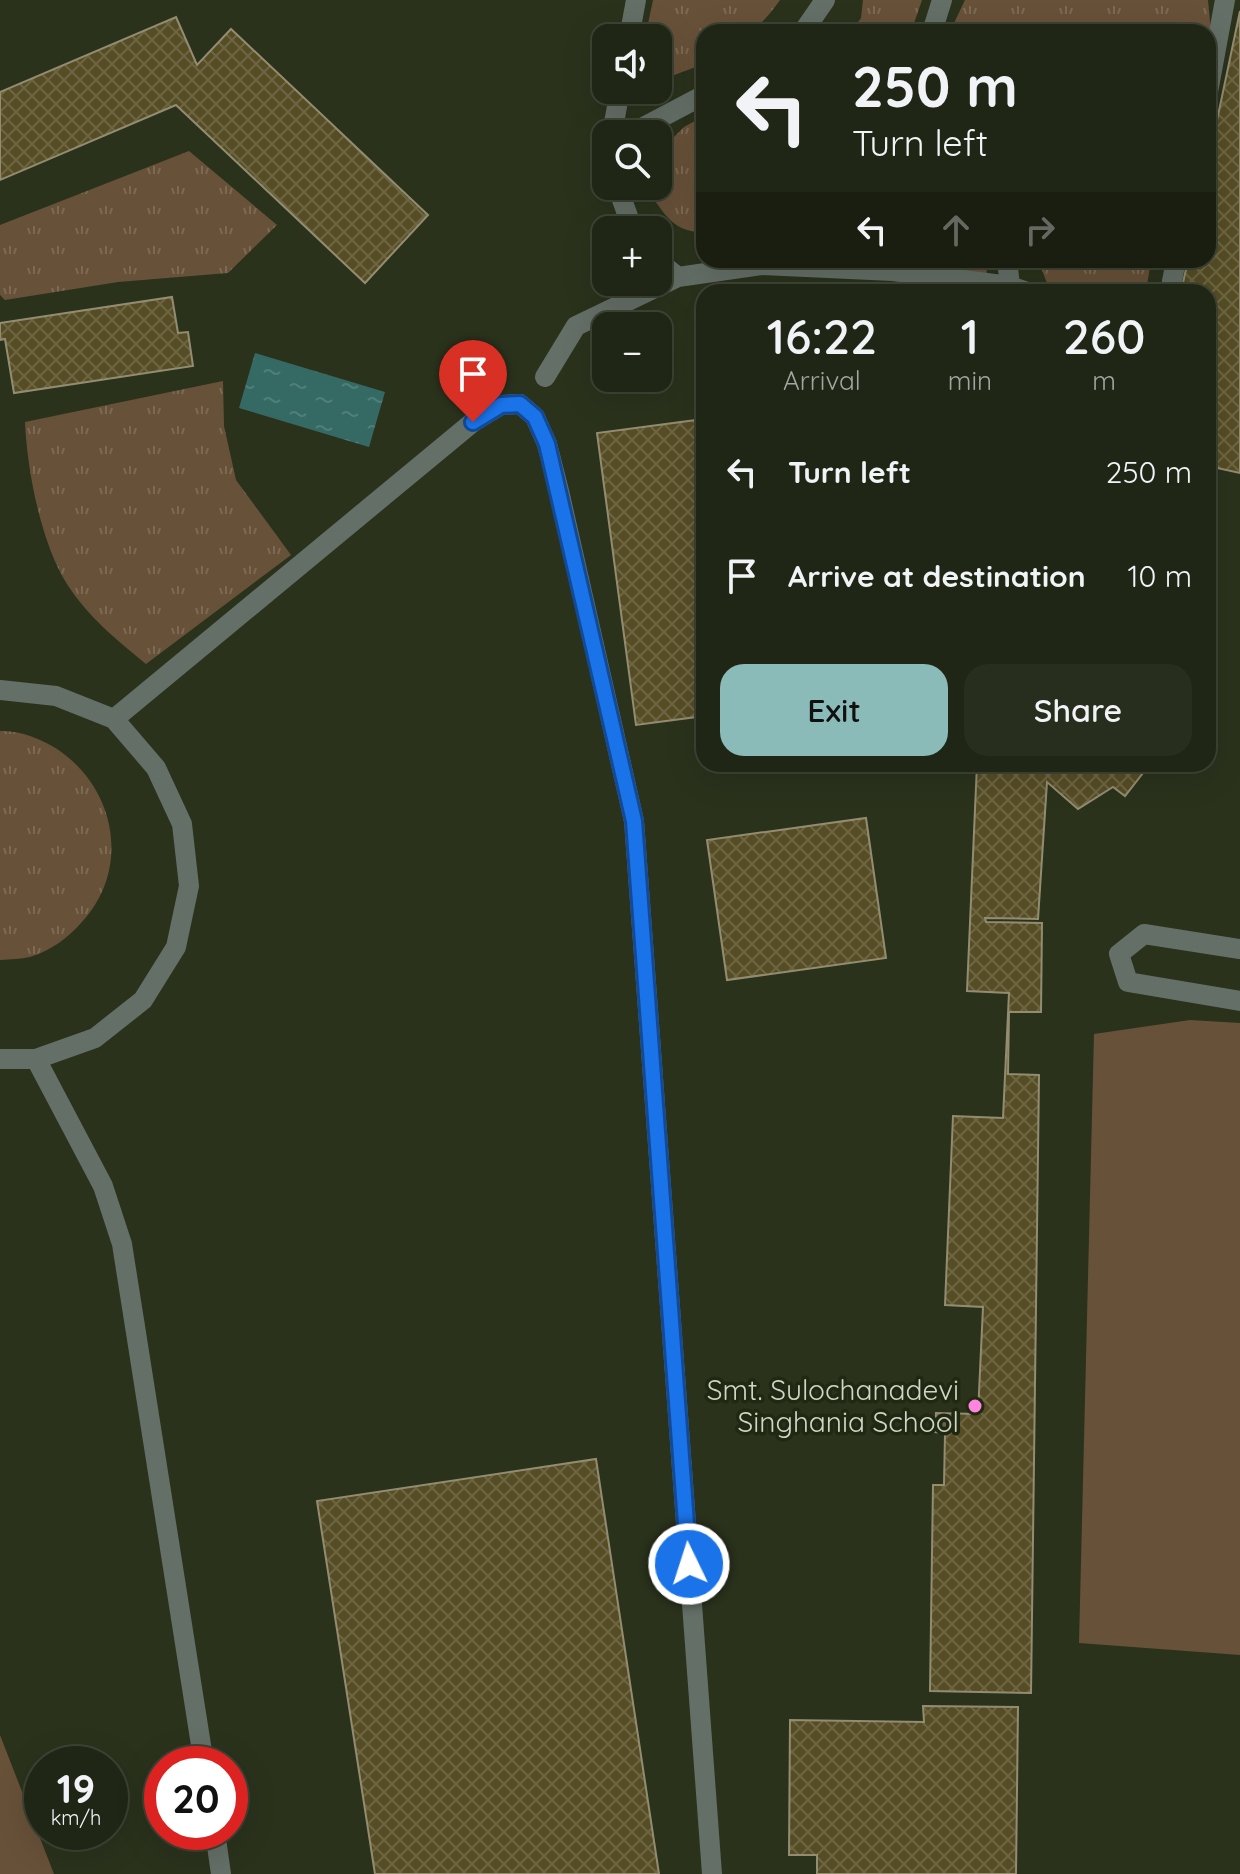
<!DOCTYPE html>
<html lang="en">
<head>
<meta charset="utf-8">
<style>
	:root { --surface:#202615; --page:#282e1e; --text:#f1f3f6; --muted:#a2a5a0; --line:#3d4334; --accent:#8bbbb9 }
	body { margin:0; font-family:Quicksand,sans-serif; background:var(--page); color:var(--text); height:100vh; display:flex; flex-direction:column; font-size:30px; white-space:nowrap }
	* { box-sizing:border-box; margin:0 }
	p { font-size:26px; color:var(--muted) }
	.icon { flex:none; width:44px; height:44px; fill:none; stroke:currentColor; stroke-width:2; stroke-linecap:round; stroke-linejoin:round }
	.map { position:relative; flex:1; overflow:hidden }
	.sheet { position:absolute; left:696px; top:284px; width:520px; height:488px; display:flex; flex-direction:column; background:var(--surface); border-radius:24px; box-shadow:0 8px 32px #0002,0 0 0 2px var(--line) }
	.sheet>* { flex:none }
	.hud { position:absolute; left:696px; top:24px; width:520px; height:244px; border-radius:24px; box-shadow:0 8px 32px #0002,0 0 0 2px var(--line); background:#202615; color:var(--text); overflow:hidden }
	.controls { position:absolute; left:592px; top:24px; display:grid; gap:16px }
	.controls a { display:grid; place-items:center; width:80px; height:80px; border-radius:16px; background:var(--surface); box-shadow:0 8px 32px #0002,0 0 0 2px var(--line); font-size:40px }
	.speed { position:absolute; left:24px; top:1746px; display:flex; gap:16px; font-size:40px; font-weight:700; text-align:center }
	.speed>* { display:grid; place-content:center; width:104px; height:104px; border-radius:50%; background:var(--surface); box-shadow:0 8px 32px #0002,0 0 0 2px var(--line); line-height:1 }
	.speed small { font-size:20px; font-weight:400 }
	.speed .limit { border:12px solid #d22; background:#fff; color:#111 }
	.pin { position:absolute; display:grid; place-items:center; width:68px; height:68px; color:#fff; margin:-82px -34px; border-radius:50% 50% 50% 0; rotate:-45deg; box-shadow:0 0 8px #0007 }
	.pin .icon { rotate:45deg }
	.me { position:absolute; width:88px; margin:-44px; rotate:356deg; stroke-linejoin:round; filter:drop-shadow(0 0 6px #0008) }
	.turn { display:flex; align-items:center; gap:28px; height:168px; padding:0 24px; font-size:36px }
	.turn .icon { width:104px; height:104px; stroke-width:2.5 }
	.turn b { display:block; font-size:56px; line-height:68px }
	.lanes { display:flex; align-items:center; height:76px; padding:0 24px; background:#0003; justify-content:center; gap:40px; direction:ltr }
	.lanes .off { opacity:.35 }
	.eta { display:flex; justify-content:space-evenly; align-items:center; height:136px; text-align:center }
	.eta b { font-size:48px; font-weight:600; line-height:56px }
	.cta { display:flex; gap:16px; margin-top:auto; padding:16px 24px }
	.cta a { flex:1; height:92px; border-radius:24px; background:var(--accent); color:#111; font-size:32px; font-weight:600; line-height:92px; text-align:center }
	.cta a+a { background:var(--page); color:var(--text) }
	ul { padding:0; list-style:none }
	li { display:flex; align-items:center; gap:24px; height:104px; padding:0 24px }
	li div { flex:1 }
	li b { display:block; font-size:30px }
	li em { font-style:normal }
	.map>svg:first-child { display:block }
</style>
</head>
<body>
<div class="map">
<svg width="1240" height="1874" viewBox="0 0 1240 1874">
	<defs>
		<pattern id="grass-tufts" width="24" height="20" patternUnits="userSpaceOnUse" patternTransform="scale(2)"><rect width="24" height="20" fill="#685139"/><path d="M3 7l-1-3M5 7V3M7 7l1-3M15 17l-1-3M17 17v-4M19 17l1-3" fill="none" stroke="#7d6954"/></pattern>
		<pattern id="water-ripples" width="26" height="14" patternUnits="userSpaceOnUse" patternTransform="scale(2)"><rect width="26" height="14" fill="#346a63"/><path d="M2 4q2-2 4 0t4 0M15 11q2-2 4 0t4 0" fill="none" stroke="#507e78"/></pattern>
		<pattern id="building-cross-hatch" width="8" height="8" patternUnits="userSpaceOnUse" patternTransform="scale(2)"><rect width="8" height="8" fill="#564d25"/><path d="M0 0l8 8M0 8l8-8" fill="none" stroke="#6d6643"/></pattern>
	</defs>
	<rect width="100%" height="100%" fill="#2a321c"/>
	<path fill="url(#grass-tufts)" d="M653,0h127c-27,38 -32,32 -76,32v32l-46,17v-43h-13z
		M863,0h59l-11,32h-60l10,-14z
		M965,0h243l3,32 -3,11v-11h-252l-1,-11z
		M704,116v116c-29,1 -38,-16 -53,-37l1,-9h6v-33l26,-26z
		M189,151l88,74 -49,48 -110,9 -113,18 -5,-5v-70z
		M890,260h95l2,14z
		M1038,260h113l-5,32h-72l-27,-9z
		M223,381l1,45 12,54 55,75 -145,109c-29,-24 -58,-47 -79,-80 -26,-41 -40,-114 -42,-162z
		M0,731c20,-1 41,8 57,18 60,40 74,121 24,174 -13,15 -31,28 -51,34 -9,2 -20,2 -30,3z"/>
	<path fill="#685139" d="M1190,1020l50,3v632l-161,-12 15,-609z
		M0,1735l54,139h-54z"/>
	<path fill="url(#water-ripples)" d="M255,353l130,39 -16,55 -130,-39z"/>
	<path fill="url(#building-cross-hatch)" stroke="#938c71" stroke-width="2" d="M1240,11v462l-32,-7v-174h-27l7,-32h20v-97z
		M176,17l21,48 34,-36 197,186 -63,68 -189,-178 -176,75v-88z
		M172,297l6,36 10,-1 5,34 -179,27 -9,-54 -5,1v-17z
		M704,419v297l-68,9 -39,-292z
		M977,764h173l-25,32 -12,-9 -35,22 -31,-27 -9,137 -53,-1 1,4 56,1 -1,89h-32l-1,62 31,1 -8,618 -101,-2 3,-206h11l1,-52 -10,-1 1,-19 42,1 5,-107 -38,-2 8,-189 50,2 6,-125 -42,-2z
		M866,818l20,140 -159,22 -20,-140z
		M596,1459l63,415h-284l-58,-373z
		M923,1706l95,1 -2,167h-199v-19h-28l1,-135 134,2z"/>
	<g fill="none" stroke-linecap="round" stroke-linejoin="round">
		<path stroke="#646f67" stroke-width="20" d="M803,32l22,-32
			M932,32l10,-32
			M629,38l7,-38
			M1208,92l17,-92
			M612,134l8,-44
			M630,134l74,-39
			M617,186l16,44
			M1007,260l3,26
			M658,261l20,16
			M1170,292l6,-32
			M545,377l31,-51 102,-49 83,-12 132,6 117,15 17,6
			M0,690l56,6 58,23 42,49 26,56 7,62 -13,61 -33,53 -48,38 -59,21h-36
			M114,719l359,-297 28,-17 19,-1 15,13 12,27 12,47 75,330 78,1053
			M1240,949l-96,-15 -25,20 9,28 112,19
			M36,1059l67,127 19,58 82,520
			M215,1832l6,42"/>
	</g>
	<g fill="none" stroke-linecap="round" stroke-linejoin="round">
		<defs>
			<path id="route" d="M473,422l28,-17 19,-1 15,13 12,27 87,377 55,743"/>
		</defs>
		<use href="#route" stroke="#114b97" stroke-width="20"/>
		<use href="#route" stroke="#1a73e8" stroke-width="14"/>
	</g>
	<circle fill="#ff85df" stroke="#202812" stroke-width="3" cx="975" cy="1406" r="8"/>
	<g text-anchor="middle" stroke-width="7" stroke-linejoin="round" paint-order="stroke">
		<g font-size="28" fill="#cfd5c7" stroke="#202812" text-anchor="end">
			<text x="959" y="1400">Smt. Sulochanadevi<tspan x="959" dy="32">Singhania School</tspan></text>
		</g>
	</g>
</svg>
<div class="controls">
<a><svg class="icon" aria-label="sound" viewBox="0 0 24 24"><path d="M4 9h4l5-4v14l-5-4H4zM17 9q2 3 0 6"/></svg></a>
<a><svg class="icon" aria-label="search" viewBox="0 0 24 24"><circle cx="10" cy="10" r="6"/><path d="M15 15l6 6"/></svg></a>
<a>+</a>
<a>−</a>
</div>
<div class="speed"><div>19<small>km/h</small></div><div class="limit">20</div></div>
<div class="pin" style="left:473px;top:422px;background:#d93025"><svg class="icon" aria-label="arrive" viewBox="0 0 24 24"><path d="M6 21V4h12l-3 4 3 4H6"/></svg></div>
<svg class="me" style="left:689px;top:1564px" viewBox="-20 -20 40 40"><circle r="17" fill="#1a73e8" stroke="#fff" stroke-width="3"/><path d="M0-11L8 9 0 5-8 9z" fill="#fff"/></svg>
<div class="hud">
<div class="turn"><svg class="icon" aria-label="left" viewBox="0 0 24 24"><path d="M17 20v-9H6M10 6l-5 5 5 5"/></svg><div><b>250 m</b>Turn left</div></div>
<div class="lanes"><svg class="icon" aria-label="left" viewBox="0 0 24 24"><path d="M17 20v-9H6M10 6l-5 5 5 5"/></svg><svg class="icon off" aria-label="ahead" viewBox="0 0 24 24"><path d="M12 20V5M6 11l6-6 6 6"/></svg><svg class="icon off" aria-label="right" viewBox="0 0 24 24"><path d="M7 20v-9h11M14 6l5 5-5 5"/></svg></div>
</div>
<section class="sheet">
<div class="eta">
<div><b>16:22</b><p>Arrival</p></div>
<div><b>1</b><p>min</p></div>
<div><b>260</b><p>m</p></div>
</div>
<ul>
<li><svg class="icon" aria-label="left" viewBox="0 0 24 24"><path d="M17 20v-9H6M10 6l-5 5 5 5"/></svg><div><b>Turn left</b></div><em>250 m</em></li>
<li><svg class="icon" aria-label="arrive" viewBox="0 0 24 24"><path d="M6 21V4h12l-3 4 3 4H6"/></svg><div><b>Arrive at destination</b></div><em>10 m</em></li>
</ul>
<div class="cta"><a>Exit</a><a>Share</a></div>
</section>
</div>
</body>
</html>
